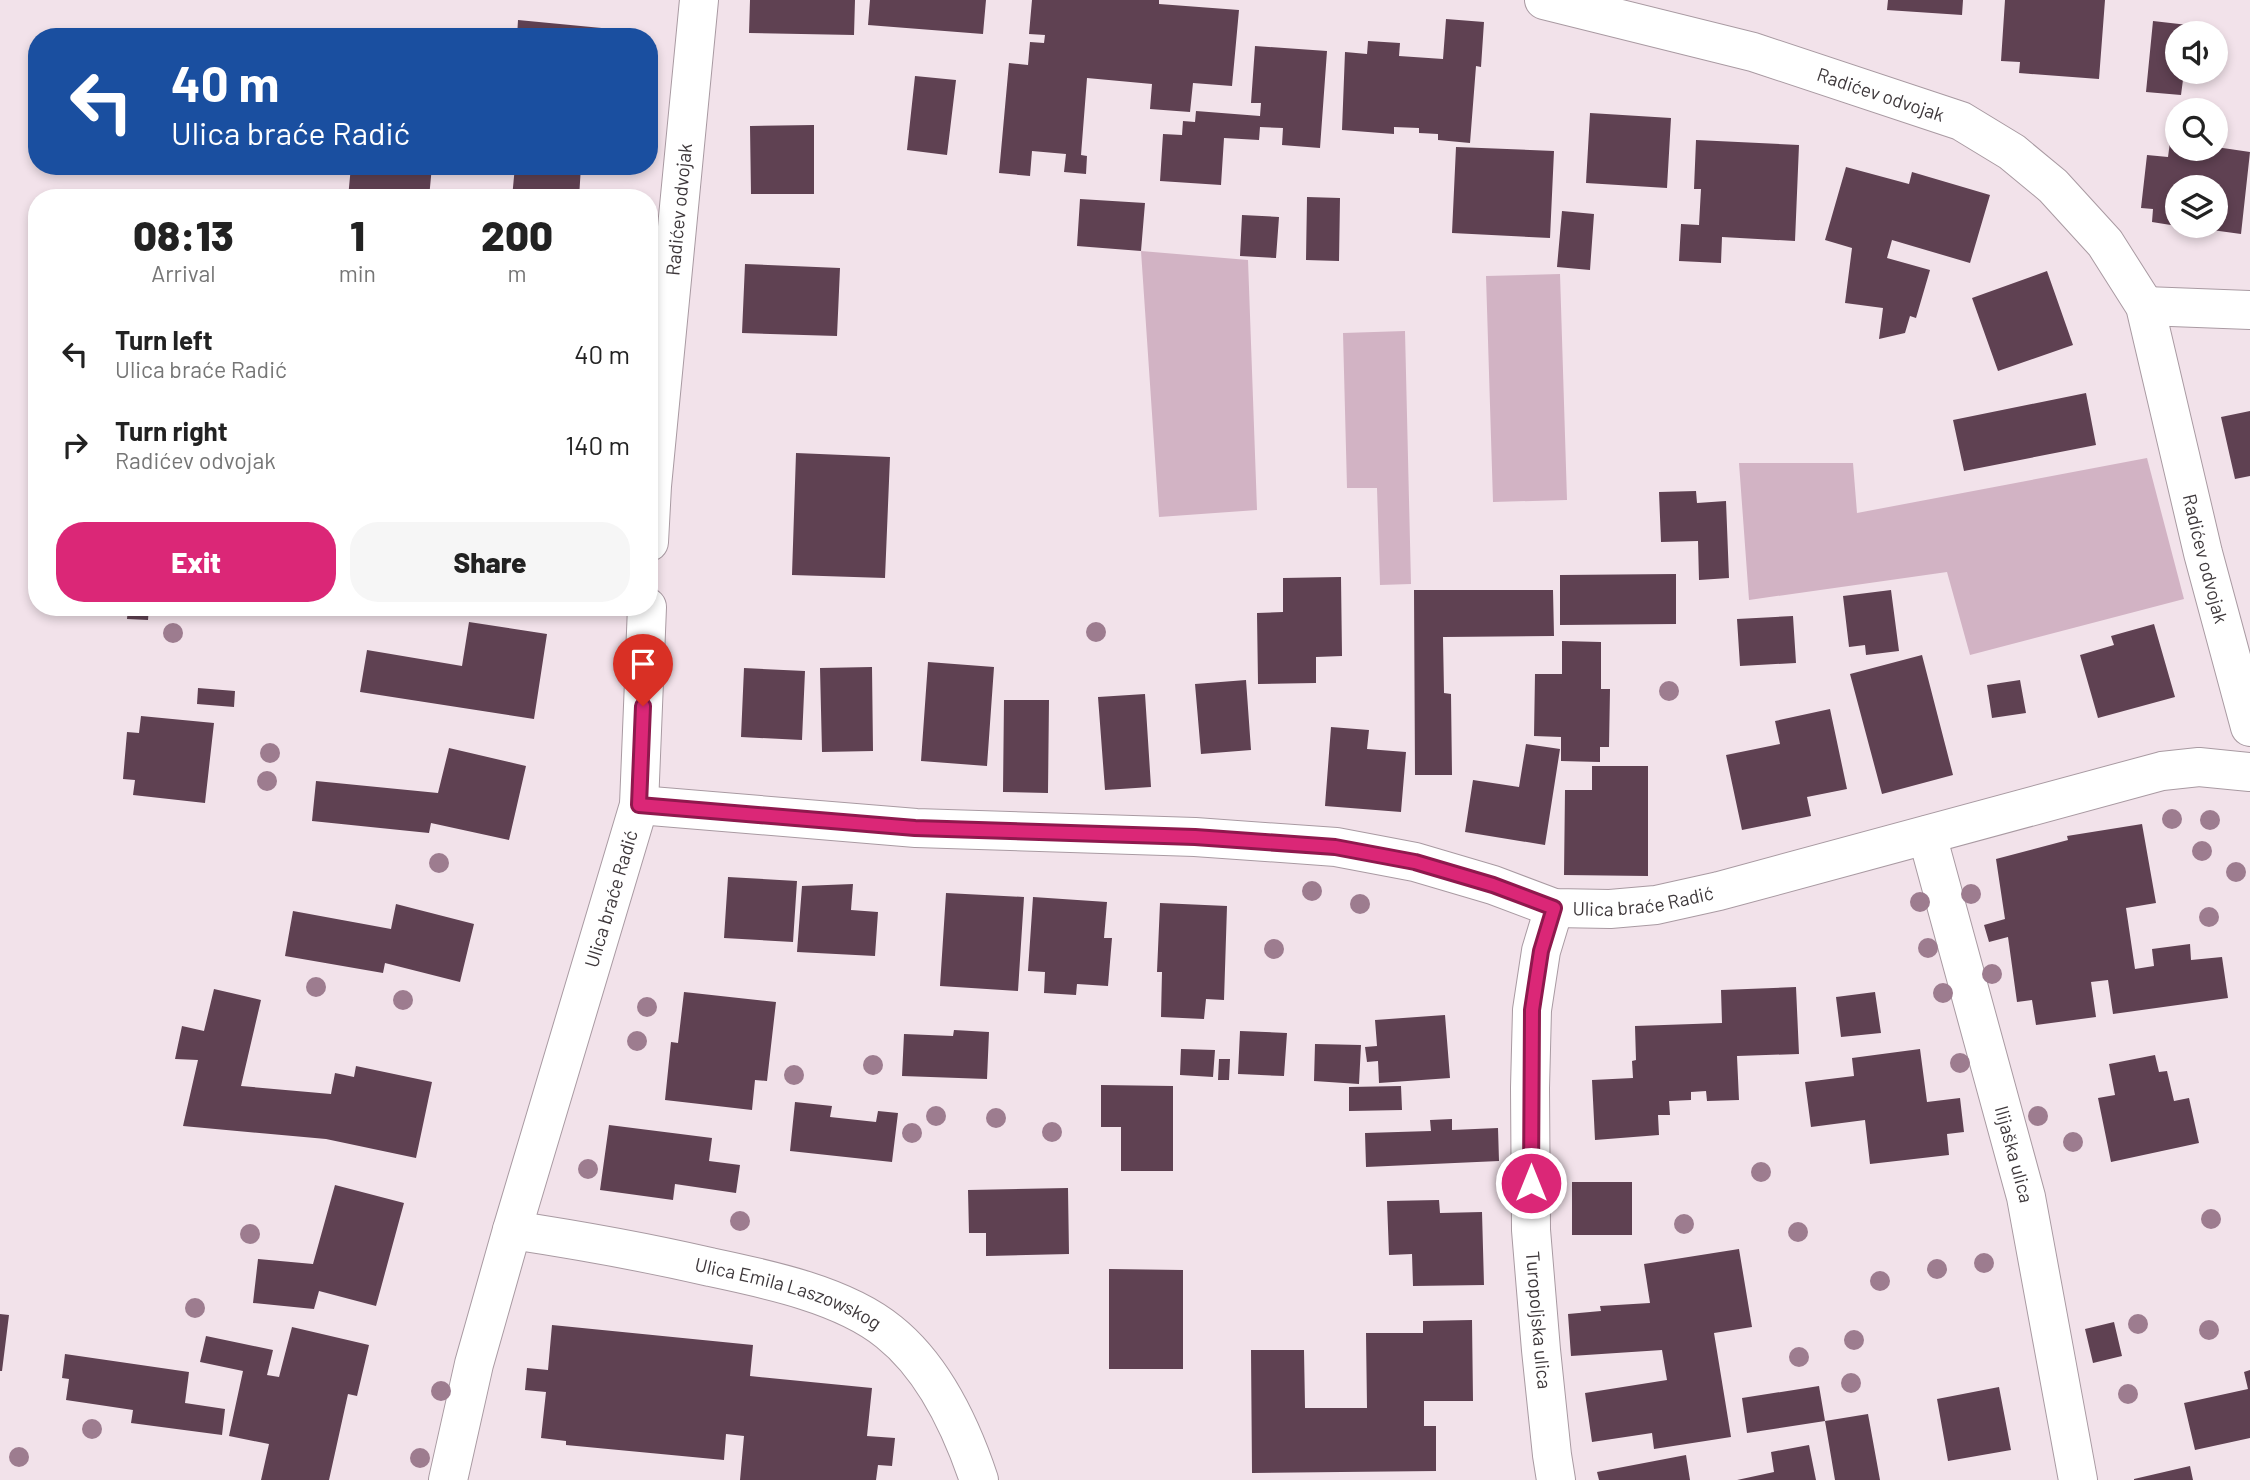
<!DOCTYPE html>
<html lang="en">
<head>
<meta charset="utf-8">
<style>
	:root { --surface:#fff; --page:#f6f6f6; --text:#222; --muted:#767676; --accent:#db2777 }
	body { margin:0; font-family:Barlow,sans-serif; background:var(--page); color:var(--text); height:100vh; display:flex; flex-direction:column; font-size:26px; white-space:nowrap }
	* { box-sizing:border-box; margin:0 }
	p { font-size:23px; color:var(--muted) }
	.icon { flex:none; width:38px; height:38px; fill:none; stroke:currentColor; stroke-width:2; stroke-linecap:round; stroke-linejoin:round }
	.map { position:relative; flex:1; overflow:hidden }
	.panel { position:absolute; left:28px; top:189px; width:630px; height:427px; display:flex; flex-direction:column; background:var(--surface); border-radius:28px; box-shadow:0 4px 10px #0003 }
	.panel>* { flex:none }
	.guide { position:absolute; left:28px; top:28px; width:630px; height:147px; border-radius:28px; box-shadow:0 4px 10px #0003; background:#1a4fa0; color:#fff; overflow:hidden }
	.fabs { position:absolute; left:2165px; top:21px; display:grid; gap:14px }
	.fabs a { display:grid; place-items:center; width:63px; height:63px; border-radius:50%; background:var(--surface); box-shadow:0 4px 10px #0003; font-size:35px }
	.pin { position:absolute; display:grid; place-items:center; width:60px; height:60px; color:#fff; margin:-72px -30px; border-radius:50% 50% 50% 0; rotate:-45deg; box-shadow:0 0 7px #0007 }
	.pin .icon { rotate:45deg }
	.me { position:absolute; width:77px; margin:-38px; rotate:0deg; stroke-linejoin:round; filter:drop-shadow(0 0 5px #0008) }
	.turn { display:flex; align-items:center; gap:24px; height:147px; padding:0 28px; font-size:32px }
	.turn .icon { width:91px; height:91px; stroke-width:2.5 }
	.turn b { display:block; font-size:49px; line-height:60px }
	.eta { display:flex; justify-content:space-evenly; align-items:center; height:119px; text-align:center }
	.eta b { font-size:42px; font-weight:800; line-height:49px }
	.button { display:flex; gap:14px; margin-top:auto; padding:14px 28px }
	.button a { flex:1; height:80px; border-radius:28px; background:var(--accent); color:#fff; font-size:28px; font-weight:800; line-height:80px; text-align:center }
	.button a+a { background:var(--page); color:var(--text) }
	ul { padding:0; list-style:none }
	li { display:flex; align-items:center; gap:21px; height:91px; padding:0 28px }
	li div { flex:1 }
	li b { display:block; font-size:26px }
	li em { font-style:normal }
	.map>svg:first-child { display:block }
</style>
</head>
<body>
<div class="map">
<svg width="2250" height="1480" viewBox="0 0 2250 1480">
	<rect width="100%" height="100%" fill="#f2e2ea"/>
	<path fill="#d2b3c4" d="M1141,251l107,9 9,250 -98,7z
		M1560,274l7,226 -74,2 -7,-226z
		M1405,331l6,253 -31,1 -3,-97h-30l-4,-155z
		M2147,458l37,141 -214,56 -23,-83 -198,28 -10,-137h114l4,50z"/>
	<path fill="#5f4152" d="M750,0h105l-1,35 -105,-2z
		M870,0h116l-3,34 -115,-9z
		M1032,0h127v4l80,6 -7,76 -39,-3 -3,29 -40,-3 2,-25 -65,-6 -6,77 6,1 -1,18 -22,-2 2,-18 -34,-3 -2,25 -31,-3 10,-110 19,2 2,-23 14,1 1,-8 -16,-1z
		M1888,0h75l-1,15 -75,-5z
		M2005,0h100l-6,79 -80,-6 1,-11 -19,-1z
		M1446,19l38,3 -3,45 -5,-1 -6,77 -32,-3v-6l-19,-1v-5l-25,-1v7l-52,-4 3,-78 22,2 1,-13 32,2 -1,13 44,3z
		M518,20l94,9v8h-95z
		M2153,21l35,4v8h-11v39h7l-3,23 -35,-3z
		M1255,46l72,5 -7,97 -38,-3 1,-17 -23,-1 -1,13 -35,-2 -3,47 -61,-4 3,-47 19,1 1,-14 12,1 1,-11 64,5 1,-13h-10z
		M915,76l41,4 -9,75 -40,-5z
		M1590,113l81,5 -4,70 -81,-5z
		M814,125v69h-63l-1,-68z
		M1696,140l103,5 -4,96 -73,-4 -1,26 -42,-2 2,-37 18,1 2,-36h-7z
		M2170,142l7,1v6l39,-2 34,5 -9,82 -51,-7 26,-1v-39h-39v39l-25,-4 1,-13 -12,-1 6,-53 21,2z
		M1456,147l98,4 -4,87 -98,-5z
		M351,166h81l-3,32h-81z
		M515,166h66l-2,32h-67z
		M1846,167l63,17 3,-12 78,23 -20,68 -78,-23 -5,18 43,12 -14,48 -6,-2 -5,17 -26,6 4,-31 -38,-5 7,-55 -27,-8z
		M1307,197l33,1 -1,63 -33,-1z
		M1080,199l65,4 -4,48 -64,-5z
		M1562,211l32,3 -4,56 -33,-3z
		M1242,215l37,2 -3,41 -36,-2z
		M745,264l95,4 -3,68 -95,-3z
		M2047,271l26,74 -75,26 -26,-73z
		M2086,393l10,52 -132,26 -11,-51z
		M2250,411v65l-15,3 -14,-62z
		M796,453l94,4 -5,121 -93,-3z
		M1696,491l1,12 29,-2 3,77 -30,2 -1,-39 -37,1 -2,-50z
		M1676,574v50l-116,1v-50z
		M1341,577l1,79 -26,1v26l-58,1 -1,-71 26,-1v-34z
		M1414,590h139l1,46 -111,1 1,56 7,1 1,81h-37z
		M1891,590l8,61 -33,4 -1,-10 -16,2 -6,-51z
		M128,607h21l-1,13 -21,-1z
		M1793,616l3,47 -56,3 -3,-47z
		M469,622l78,12 -13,85 -174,-27 7,-42 95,16z
		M2154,624l21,73 -77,21 -18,-63 34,-10 -3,-9z
		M1562,641l39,1v47h9l-1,58h-9v15l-39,-1v-24l-27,-1 1,-62h27z
		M1922,655l31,120 -71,19 -32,-120z
		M928,662l66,5 -7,99 -66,-5z
		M872,667l1,84 -51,1 -2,-84z
		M744,668l61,3 -3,69 -61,-3z
		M1246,680l5,70 -50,4 -6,-70z
		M2020,680l6,33 -34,5 -5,-33z
		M198,688l37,3 -1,16 -37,-3z
		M1145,694l6,93 -46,3 -7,-93z
		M1004,700h45l-1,93 -45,-1z
		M1830,709l17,80 -40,8 4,19 -69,14 -16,-75 54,-11 -5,-23z
		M141,716l73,7 -9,80 -72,-8 2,-15 -12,-1 4,-47 12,1z
		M1331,727l38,3 -2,19 39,3 -5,60 -76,-6z
		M1526,744l34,5 -15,96 -80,-13 8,-52 46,7z
		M449,748l77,18 -17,74 -78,-17 -2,10 -117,-12 4,-40 122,12z
		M1592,766h56v110l-84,-1 1,-85h27z
		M2142,824l14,79 -30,5 9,61 19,-3 -2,-17 38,-5 1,16 31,-3 6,41 -115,16 -5,-34 -17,2 5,35 -60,8 -4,-25 -15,2 -9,-65 -19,5 -5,-17 21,-6 -9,-60 72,-19 -1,-4z
		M728,877l69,4 -4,61 -69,-4z
		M853,884l-2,26 27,2 -3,44 -78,-4 5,-66z
		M946,893l78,4 -6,94 -78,-5z
		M1033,897l74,5 -3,36h8l-4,48 -31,-2 -1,11 -32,-2 1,-21 -17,-1z
		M1160,903l67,3 -3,94 -18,-1 -2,20 -43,-2 1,-45h-5z
		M396,904l78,20 -14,58 -75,-19 -2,10 -98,-17 8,-45 98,18z
		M1796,987l3,67 -62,2 2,44 -32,1 -1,-10 -15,1v8l-22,1 1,14h-12l1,20 -64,5 -3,-60 41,-2 -1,-17 4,-1 -1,-34 87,-3 -1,-33z
		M214,989l47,11 -20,86 90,8 4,-21 19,4 2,-11 76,16 -16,76 -90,-19 -143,-13 15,-66 -23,-1 7,-33 22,5z
		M684,992l92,10 -9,79 -12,-1 -3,30 -87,-10 6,-58 7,1z
		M1875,992l6,41 -40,4 -5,-40z
		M1445,1015l5,63 -71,5 -1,-22 -11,1 -2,-15 12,-1 -2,-26z
		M954,1030l35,2 -2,47 -85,-3 2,-42 49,2z
		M1240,1031l47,2 -3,43 -46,-2z
		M1315,1044l46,1 -2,39 -45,-3z
		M1181,1049l34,1 -2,27 -33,-2z
		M1920,1049l7,53 33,-4 4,34 -17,2 2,21 -79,9 -5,-44 -54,7 -6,-45 49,-6 -2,-18z
		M2155,1055l4,17 8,-1 7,30 15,-3 10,45 -88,19 -13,-64 17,-3 -6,-31z
		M1219,1059h11l-1,21h-11z
		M1101,1085l72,1v85h-52v-44h-20z
		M1401,1086l1,24 -53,1v-24z
		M795,1102l37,4 -2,11 46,5 2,-11 20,2 -6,49 -102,-11z
		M1452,1119v11l46,-2 1,33 -133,6 -1,-34 66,-2 -1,-11z
		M609,1125l103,13 -3,23 31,4 -4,28 -61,-9 -2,16 -73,-10z
		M1572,1182h60v53h-60z
		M335,1185l69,18 -28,103 -57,-15 -5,18 -61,-6 5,-44 55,5z
		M1068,1188l1,66 -83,2v-23h-17l-1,-43z
		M1439,1200l1,13 42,-1 2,73 -71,1 -1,-32 -23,1 -2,-54z
		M1739,1249l13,78 -38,6 17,104 -77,12 -2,-16 -60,9 -7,-49 82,-13 -5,-30 -91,6 -3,-42 33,-3 -1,-5 50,-3 -6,-39z
		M1109,1269l74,1v99h-74z
		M0,1314l9,1 -7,56h-2z
		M1472,1320l1,81h-49v25h12v45l-184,2 -1,-123h53l1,58h62l-1,-75h57v-12z
		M2114,1322l8,34 -29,7 -8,-34z
		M552,1325l201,20 -3,31 122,12 -5,48 28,2 -3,28 -14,-1 -2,15h-136l4,-44 -18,-2 -2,26 -158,-15v-4l-25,-3 5,-46 -21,-2 2,-22 21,2z
		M292,1327l77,18 -12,51 -9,-2 -19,86h-68l8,-36 -40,-8 14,-65 -43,-9 6,-26 67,14 -6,25 12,2z
		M65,1354l124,18 -4,31 40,6 -3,26 -91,-12 2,-13 -67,-10 3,-21 -7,-1z
		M2250,1370v68l-55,12 -11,-47 64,-14 -4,-17z
		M1819,1386l6,35 -78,12 -5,-35z
		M1999,1387l12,63 -63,11 -11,-62z
		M1868,1414l12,66h-45l-10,-59z
		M1809,1445l7,35h-79l37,-8 -3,-20z
		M1686,1455l4,25h-91l-2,-8z
		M2190,1466l3,14h-59v-1z"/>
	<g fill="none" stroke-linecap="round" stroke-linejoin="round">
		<defs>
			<g id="minor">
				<path id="s1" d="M1544,0l209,52 208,69 51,31 41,34 52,57 40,63 58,247 47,174"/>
				<path d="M2145,306l105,4"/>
				<path id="s2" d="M649,542l3,-56 47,-486"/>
				<path id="s3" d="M639,805l277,23 279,9 141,10 79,15 78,23 61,23 56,1 46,-4 63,-14 443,-120 37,-4 51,5"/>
				<path id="s4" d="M1927,835l99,362 52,283"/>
				<path id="s5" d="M1554,908l-13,43 -9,59 -2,78 1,142 10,120 11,105 4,25"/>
				<path id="s6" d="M512,1230c66,10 133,22 198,37 57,12 134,28 179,65 45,36 72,94 90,148"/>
				<path id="s7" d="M448,1480l26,-116 38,-134 127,-425 8,-198"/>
			</g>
		</defs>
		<use href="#minor" stroke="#a99aa2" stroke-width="40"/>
		<use href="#minor" stroke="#fff" stroke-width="38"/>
	</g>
	<g fill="#9d7c8f">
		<circle cx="1096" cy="632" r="10"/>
		<circle cx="173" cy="633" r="10"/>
		<circle cx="1669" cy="691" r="10"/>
		<circle cx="270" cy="753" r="10"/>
		<circle cx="267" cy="781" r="10"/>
		<circle cx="2172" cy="819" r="10"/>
		<circle cx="2210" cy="820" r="10"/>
		<circle cx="2202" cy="851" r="10"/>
		<circle cx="439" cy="863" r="10"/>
		<circle cx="2236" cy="872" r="10"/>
		<circle cx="1312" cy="891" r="10"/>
		<circle cx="1971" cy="894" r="10"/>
		<circle cx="1920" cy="902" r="10"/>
		<circle cx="1360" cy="904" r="10"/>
		<circle cx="2209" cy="917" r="10"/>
		<circle cx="1928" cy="948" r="10"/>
		<circle cx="1274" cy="949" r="10"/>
		<circle cx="1992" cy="974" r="10"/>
		<circle cx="316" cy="987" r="10"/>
		<circle cx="1943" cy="993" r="10"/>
		<circle cx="403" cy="1000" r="10"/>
		<circle cx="647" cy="1007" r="10"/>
		<circle cx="637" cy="1041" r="10"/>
		<circle cx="1960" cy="1063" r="10"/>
		<circle cx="873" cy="1065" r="10"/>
		<circle cx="794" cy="1075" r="10"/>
		<circle cx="936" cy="1116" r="10"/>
		<circle cx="2038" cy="1116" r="10"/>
		<circle cx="996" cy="1118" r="10"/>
		<circle cx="1052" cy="1132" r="10"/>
		<circle cx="912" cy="1133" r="10"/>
		<circle cx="2073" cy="1142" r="10"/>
		<circle cx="588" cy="1169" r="10"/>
		<circle cx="1761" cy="1172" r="10"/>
		<circle cx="2211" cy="1219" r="10"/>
		<circle cx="740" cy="1221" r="10"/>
		<circle cx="1684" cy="1224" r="10"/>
		<circle cx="1798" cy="1232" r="10"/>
		<circle cx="250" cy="1234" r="10"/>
		<circle cx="1984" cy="1263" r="10"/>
		<circle cx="1937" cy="1269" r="10"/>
		<circle cx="1880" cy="1281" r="10"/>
		<circle cx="195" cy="1308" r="10"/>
		<circle cx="2138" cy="1324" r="10"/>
		<circle cx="2209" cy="1330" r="10"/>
		<circle cx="1854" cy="1340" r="10"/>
		<circle cx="1799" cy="1357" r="10"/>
		<circle cx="1851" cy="1383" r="10"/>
		<circle cx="441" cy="1391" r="10"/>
		<circle cx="2128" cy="1394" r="10"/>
		<circle cx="92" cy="1429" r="10"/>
		<circle cx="19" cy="1457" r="10"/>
		<circle cx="420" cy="1458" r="10"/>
	</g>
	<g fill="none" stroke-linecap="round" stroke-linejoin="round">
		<defs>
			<path id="route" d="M643,706l-4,99 276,23 280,9 140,10 80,15 78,23 61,23 -13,43 -9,59 -1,173"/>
		</defs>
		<use href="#route" stroke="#8e194d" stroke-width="18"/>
		<use href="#route" stroke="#db2777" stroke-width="12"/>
	</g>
	<g text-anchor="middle" stroke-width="7" stroke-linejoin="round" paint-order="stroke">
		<g font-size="19" fill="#3e383b" stroke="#fdf0f7">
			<text dy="7" stroke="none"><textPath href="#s1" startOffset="350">Radićev odvojak</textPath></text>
			<text dy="7" stroke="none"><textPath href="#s2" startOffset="334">Radićev odvojak</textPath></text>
			<text dy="7" stroke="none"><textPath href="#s1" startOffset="959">Radićev odvojak</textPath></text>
			<text dy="7" stroke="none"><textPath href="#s7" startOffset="604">Ulica braće Radić</textPath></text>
			<text dy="7" stroke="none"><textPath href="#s3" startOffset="1015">Ulica braće Radić</textPath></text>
			<text dy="7" stroke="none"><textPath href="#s4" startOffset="331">Ilijaška ulica</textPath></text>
			<text dy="7" stroke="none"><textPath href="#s6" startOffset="284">Ulica Emila Laszowskog</textPath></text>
			<text dy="7" stroke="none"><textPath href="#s5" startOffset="415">Turopoljska ulica</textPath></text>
		</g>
	</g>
</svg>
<div class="fabs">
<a><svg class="icon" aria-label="sound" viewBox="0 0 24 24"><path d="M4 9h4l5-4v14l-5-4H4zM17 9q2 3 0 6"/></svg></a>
<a><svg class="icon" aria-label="search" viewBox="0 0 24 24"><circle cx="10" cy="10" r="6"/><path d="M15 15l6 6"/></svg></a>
<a><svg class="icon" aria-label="layers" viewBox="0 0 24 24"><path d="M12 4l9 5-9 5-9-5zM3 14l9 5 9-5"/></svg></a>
</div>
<div class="pin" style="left:643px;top:706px;background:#d93025"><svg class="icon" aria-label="arrive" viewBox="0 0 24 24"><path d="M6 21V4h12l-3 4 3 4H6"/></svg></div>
<svg class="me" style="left:1531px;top:1183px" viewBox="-20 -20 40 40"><circle r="17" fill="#db2777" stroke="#fff" stroke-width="3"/><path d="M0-11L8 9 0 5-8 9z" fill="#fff"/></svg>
<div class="guide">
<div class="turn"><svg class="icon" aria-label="left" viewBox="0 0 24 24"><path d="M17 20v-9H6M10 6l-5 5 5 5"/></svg><div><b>40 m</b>Ulica braće Radić</div></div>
</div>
<section class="panel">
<div class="eta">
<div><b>08:13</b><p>Arrival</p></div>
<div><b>1</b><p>min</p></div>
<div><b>200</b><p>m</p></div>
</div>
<ul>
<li><svg class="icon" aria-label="left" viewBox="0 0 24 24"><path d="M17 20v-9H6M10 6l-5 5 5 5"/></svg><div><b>Turn left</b><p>Ulica braće Radić</p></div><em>40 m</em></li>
<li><svg class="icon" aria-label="right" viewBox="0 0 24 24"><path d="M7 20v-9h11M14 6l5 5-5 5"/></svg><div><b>Turn right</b><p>Radićev odvojak</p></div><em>140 m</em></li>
</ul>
<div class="button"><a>Exit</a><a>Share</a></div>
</section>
</div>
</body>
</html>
